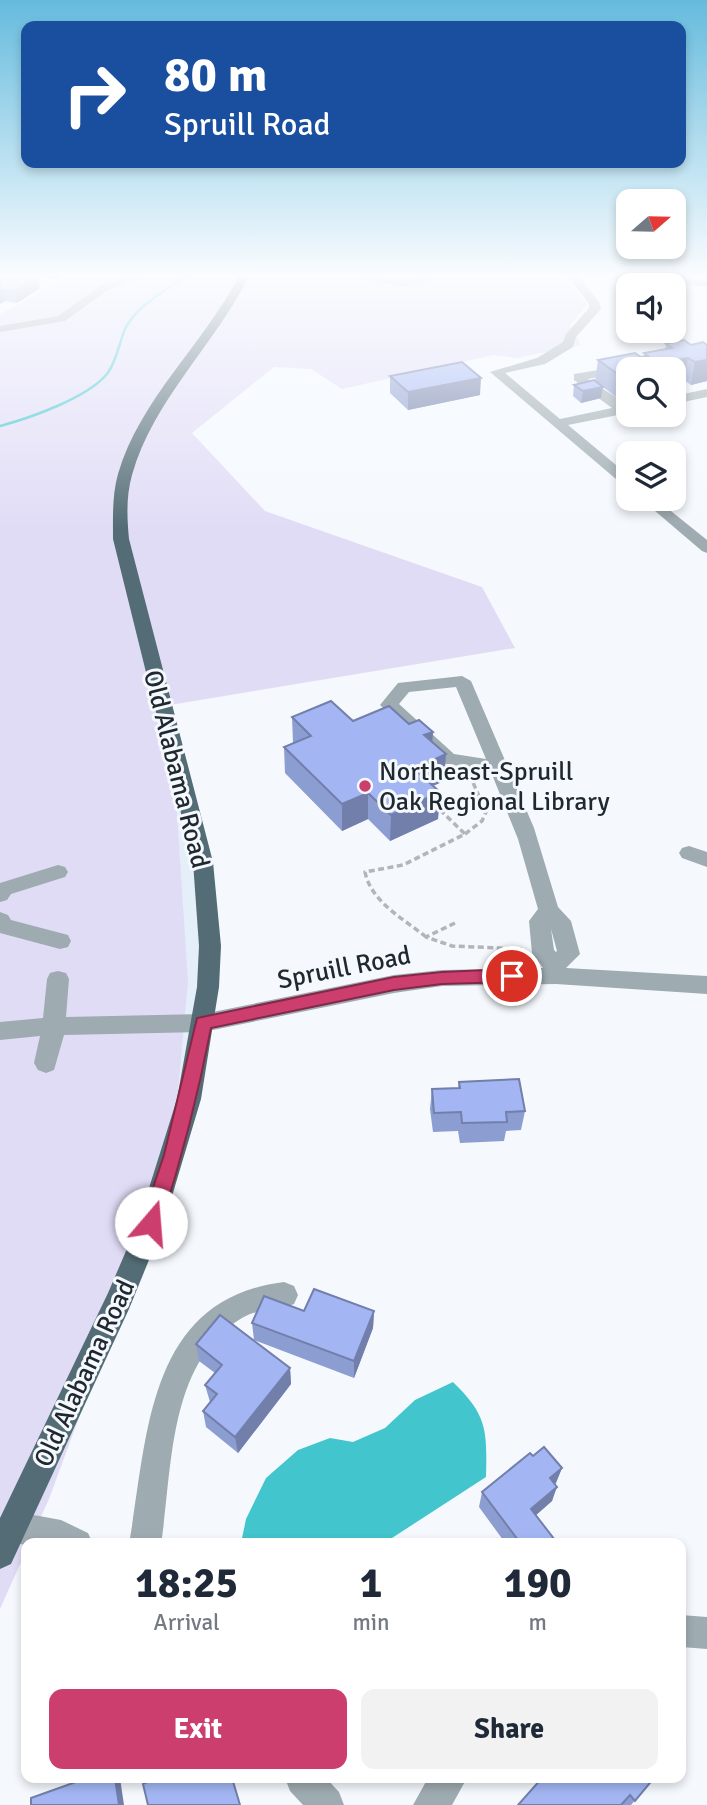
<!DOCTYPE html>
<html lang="en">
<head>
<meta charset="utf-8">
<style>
	:root { --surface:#fff; --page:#f2f2f3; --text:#1f2937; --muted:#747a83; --accent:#cb3e6e }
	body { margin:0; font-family:Signika,sans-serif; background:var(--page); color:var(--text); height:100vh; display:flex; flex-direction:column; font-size:26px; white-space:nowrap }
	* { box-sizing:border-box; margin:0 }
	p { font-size:23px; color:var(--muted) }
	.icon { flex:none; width:38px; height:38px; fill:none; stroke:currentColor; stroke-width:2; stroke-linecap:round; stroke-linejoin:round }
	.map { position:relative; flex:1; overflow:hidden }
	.panel { position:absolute; left:21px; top:1538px; width:665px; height:245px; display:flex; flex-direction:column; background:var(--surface); border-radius:14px; box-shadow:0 4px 10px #0003 }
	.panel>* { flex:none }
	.guide { position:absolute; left:21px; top:21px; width:665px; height:147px; border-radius:14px; box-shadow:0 4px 10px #0003; background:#1a4fa0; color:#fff; overflow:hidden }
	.needle { width:46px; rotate:70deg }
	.fabs { position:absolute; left:616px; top:189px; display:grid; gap:14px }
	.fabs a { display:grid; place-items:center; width:70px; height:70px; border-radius:14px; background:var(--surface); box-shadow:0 4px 10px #0003; font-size:35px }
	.pin { position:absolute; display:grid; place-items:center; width:60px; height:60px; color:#fff; margin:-30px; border:4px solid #fff; border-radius:50%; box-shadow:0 2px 7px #0007 }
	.me { position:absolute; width:77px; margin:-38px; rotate:18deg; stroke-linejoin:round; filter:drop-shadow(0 0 5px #0008) }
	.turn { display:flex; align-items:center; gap:24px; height:147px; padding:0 28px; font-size:32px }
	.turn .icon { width:91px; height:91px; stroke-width:2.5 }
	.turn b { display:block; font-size:49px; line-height:60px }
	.eta { display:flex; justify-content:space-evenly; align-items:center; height:119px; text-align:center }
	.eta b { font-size:42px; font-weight:700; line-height:49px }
	.primary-button { display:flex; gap:14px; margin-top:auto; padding:14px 28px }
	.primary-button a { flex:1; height:80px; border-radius:14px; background:var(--accent); color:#fff; font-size:28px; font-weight:700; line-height:80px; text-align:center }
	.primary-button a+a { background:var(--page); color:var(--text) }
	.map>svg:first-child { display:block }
</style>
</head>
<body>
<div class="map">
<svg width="707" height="1805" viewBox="0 0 707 1805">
	<rect width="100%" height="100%" fill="#f5f9fe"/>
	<path fill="#e4effa" d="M170,705l25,152 17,172 -41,139 9,-300z"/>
	<path fill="#e1dcf6" d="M71,276h491l25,28 -17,22 11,19 -64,13 -23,-3 -152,34 -31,-20 -37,-2 -82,66 73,78 217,76 33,61 -345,57 18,277 -17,186 -122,331 -20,44 -3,1v7l-26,58v-1295z"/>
	<path fill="#42c5cd" d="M453,1382c35,34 34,49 33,95l-94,61 -1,5h-150l5,-24 20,-41 32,-28 32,-12 23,4 32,-14 30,-28z"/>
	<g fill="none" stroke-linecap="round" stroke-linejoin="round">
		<path stroke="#42c5cd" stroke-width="2.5" d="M0,426c30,-8 87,-28 107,-52 10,-13 12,-31 18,-45 11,-23 42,-40 62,-53"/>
		<path stroke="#b1b6bc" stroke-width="3.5" stroke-dasharray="6 3.5" stroke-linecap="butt" d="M465,834l17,-13 4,-9 -15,-34
			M455,923l-29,14 26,9 71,3
			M426,937c-22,-18 -55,-35 -61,-65l38,-7 62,-31 -29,-28"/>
		<path fill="#9eabb1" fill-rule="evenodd" d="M129,276h16l-37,14 -43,31 -65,11v-6l58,-10 42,-30z
			M349,276c18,0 34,3 51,4 13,1 27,-4 40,-4l-36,11z
			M567,276h11l21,26 2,7 -25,28 -3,10 -28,17 -40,9 55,46 52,-11 -38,-28v-6l55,-9 2,3 -3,3 -40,8 40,26v8l-60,12 60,50v11l-5,-1 -133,-113 47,-14 26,-16 3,-8 23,-26v-4z
			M666,276l41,5v6l-25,-3z
			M707,389v8l-33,7v-8z
			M641,499h15l51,41v13l-5,-2z
			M462,676l9,5 63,147 24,79 13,14 9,33 -14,14 141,8v18l-151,-10 -114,2 -48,7 -191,39 -139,3 -10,35 -8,3 -8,-3 -4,-7 6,-27 -40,4v-18l43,-4 4,-39 3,-6 8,-2 8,2 3,6 -3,38 137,-3 191,-39 48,-5 101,-2 -11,-15 -3,-32 9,-12 -20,-70 -27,-67 -50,-9 -61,-58 18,-22zM456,687l30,72 -32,-5 -55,-50 10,-12zM551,929l6,22 -1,1 -2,-2z
			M689,846l18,6v15l-25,-9 -3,-5 3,-5z
			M58,865l7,2 3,5 -3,5 -54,17 -4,6 -7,2v-19z
			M0,912l8,3 3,5 57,15 3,6 -3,6 -8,2 -60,-16z
			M284,1282l10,4 4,9 -4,9c-17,7 -36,4 -52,14 -75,45 -69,151 -81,226h-32c19,-107 17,-245 155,-262z
			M12,1511l49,9 27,13 5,11c-25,0 -77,7 -93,-8l1,-20z
			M681,1615l26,2v32l-26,-2z
			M285,1778h41l13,14 5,13h-41l-13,-14z
			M428,1778h39l-15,27h-39z"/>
		<path fill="#536c75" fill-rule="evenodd" d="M239,276h10c-34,69 -96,124 -117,199 -6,21 -5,43 -3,64l84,323 8,84 -2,41 -18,112 -37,124 -35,86 -118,255 -11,5v-51l108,-225 30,-70 39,-124 20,-112 2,-41 -6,-84 -80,-323c0,-21 -1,-44 5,-65 22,-75 85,-129 121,-198z"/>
	</g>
	<path fill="#8c9dd1" d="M38,276h25l-6,4z
		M0,282l40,6 -23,15 -12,-2 -5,3z
		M666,344l41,1v36l-16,4 -7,-5 -10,2v-13h-46l-12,28 -13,-10 -2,11 -20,5 -8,-7 1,-11 21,-4 3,-21 46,-3v-4l21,-4z
		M390,376l90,19 -72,15 -18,-17z
		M292,717l117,7 24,8 -1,10 14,12 -2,27 -11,5 7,6 -2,27 -48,22 -22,-22 -26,12 -57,-58 -1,-26 9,-4z
		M459,1082l66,29 -4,19 -15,1 -2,10 -44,2 -2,-12 -25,1 -3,-23 2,-20 26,-1z
		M304,1311h70l-1,17 -19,50 -100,-38 -2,-17z
		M196,1344l94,24 1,16 -53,69 -32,-26 -3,-16 7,-9 -5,-17 10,-12 -16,-12z
		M533,1456l29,12 -7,16 -3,17 -16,14 22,29h-52l-27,-37 3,-15z
		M654,1778l-23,27h-113z"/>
	<path fill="#727faa" d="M38,277l2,11 -23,15 -2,-11z
		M3,290l2,11 -5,3v-12z
		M707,354v27l-16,4 4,-23z
		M688,358l-4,22 -10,2v-13h-16l1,-6z
		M628,373v21l-12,3 3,-22z
		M481,378l-1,17 -72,15v-18z
		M603,387l-2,11 -20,5 2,-12z
		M433,732l-2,26 -7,-23z
		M446,754l-2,27 -32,14 2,-26z
		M440,792l-2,27 -48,22 1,-26z
		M368,793v26l-26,12v-27z
		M374,1311l-1,17 -19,50v-17z
		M290,1368l1,16 -53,69 -3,-16z
		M562,1468l-6,15 -11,10 5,-15z
		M557,1487l-5,14 -25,22 4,-14z
		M115,1778h5l4,27h-5z"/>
	<path fill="#a3b6f3" stroke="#727faa" stroke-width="2" d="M14,276h19l5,1 -23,15 -12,-2 -3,2v-10l6,-4z
		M684,340l7,5 12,-3 4,3v15l-12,2 -7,-4 -29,5 -10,-1 7,5 -10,2h-18v4l-9,2 -21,-15 37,-7 6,4 7,-1 -4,-3 28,-5 -6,-4z
		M462,362l19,16 -73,14 -18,-16z
		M594,380l9,7 -20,4 -9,-6z
		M331,701l22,20 36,-15 20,18 10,-4 14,12 -9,3 22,19 -32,15 26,23 -49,23 -23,-22 -26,11 -58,-57 27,-11 -19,-19z
		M519,1079l6,32 -19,1 1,10 -45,1 -1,-11 -27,1 -2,-24 28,-1 -1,-6z
		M314,1289l60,22 -20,50 -102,-38 12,-27 40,15z
		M220,1315l70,53 -55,69 -32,-26 14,-17 -12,-9 17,-20 -26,-21z
		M544,1447l18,21 -12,10 7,9 -26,22 27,35h-37l-39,-52 48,-39 3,3z
		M681,1736l4,5 -4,5z
		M87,1778h28l4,27h-88v-7z
		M155,1778h77l8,27h-92l-5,-21z
		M542,1778h112l-19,23 -5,-6 -9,10h-103z"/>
	<linearGradient id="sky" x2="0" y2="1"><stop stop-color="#65bbdd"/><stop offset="0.52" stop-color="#fafcff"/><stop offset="1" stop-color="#fafcff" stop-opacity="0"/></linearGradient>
	<rect width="707" height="529" fill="url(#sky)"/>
	<path fill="#cb3e6e" stroke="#842848" stroke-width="2" d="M512,969l6,2 2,5 -2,4 -6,2 -70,2 -48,6 -183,38c-13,67 -29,130 -50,195l-3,6 -7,3 -7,-3 -3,-6 23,-68 33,-137 197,-41 48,-5z"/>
	<circle fill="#cb3e6e" stroke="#f5f9fe" stroke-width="2.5" cx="365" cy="786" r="7"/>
	<g text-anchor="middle" stroke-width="6" stroke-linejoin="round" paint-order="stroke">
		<g font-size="26" fill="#1f272f" stroke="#f5f9fe">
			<text transform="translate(177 769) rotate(76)" y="9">Old Alabama Road</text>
			<text transform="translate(344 967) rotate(-11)" y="9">Spruill Road</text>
			<text transform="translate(84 1373) rotate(-65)" y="9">Old Alabama Road</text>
		</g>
		<g font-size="26" fill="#1f272f" stroke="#f5f9fe" text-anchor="start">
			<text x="379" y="780">Northeast-Spruill<tspan x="379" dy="30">Oak Regional Library</tspan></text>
		</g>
	</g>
</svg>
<div class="fabs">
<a><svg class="needle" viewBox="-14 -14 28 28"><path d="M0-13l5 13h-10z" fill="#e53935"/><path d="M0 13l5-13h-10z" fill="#747a83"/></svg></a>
<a><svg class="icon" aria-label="sound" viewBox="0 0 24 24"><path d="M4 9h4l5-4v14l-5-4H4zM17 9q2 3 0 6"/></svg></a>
<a><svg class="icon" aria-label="search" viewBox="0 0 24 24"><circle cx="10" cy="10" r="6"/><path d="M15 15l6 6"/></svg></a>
<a><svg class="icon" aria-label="layers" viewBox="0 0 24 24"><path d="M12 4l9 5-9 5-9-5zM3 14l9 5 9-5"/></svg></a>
</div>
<div class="pin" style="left:512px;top:976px;background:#d93025"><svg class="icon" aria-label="arrive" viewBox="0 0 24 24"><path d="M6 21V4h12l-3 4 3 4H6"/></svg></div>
<svg class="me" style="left:151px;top:1223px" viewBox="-20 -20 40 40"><circle r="19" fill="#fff"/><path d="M0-13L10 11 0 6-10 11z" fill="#cb3e6e"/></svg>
<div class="guide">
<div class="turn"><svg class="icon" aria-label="right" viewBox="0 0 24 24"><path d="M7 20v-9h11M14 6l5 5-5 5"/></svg><div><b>80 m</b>Spruill Road</div></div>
</div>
<section class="panel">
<div class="eta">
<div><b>18:25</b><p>Arrival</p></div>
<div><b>1</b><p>min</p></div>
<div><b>190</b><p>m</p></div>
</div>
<div class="primary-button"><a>Exit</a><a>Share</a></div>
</section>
</div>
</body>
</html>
